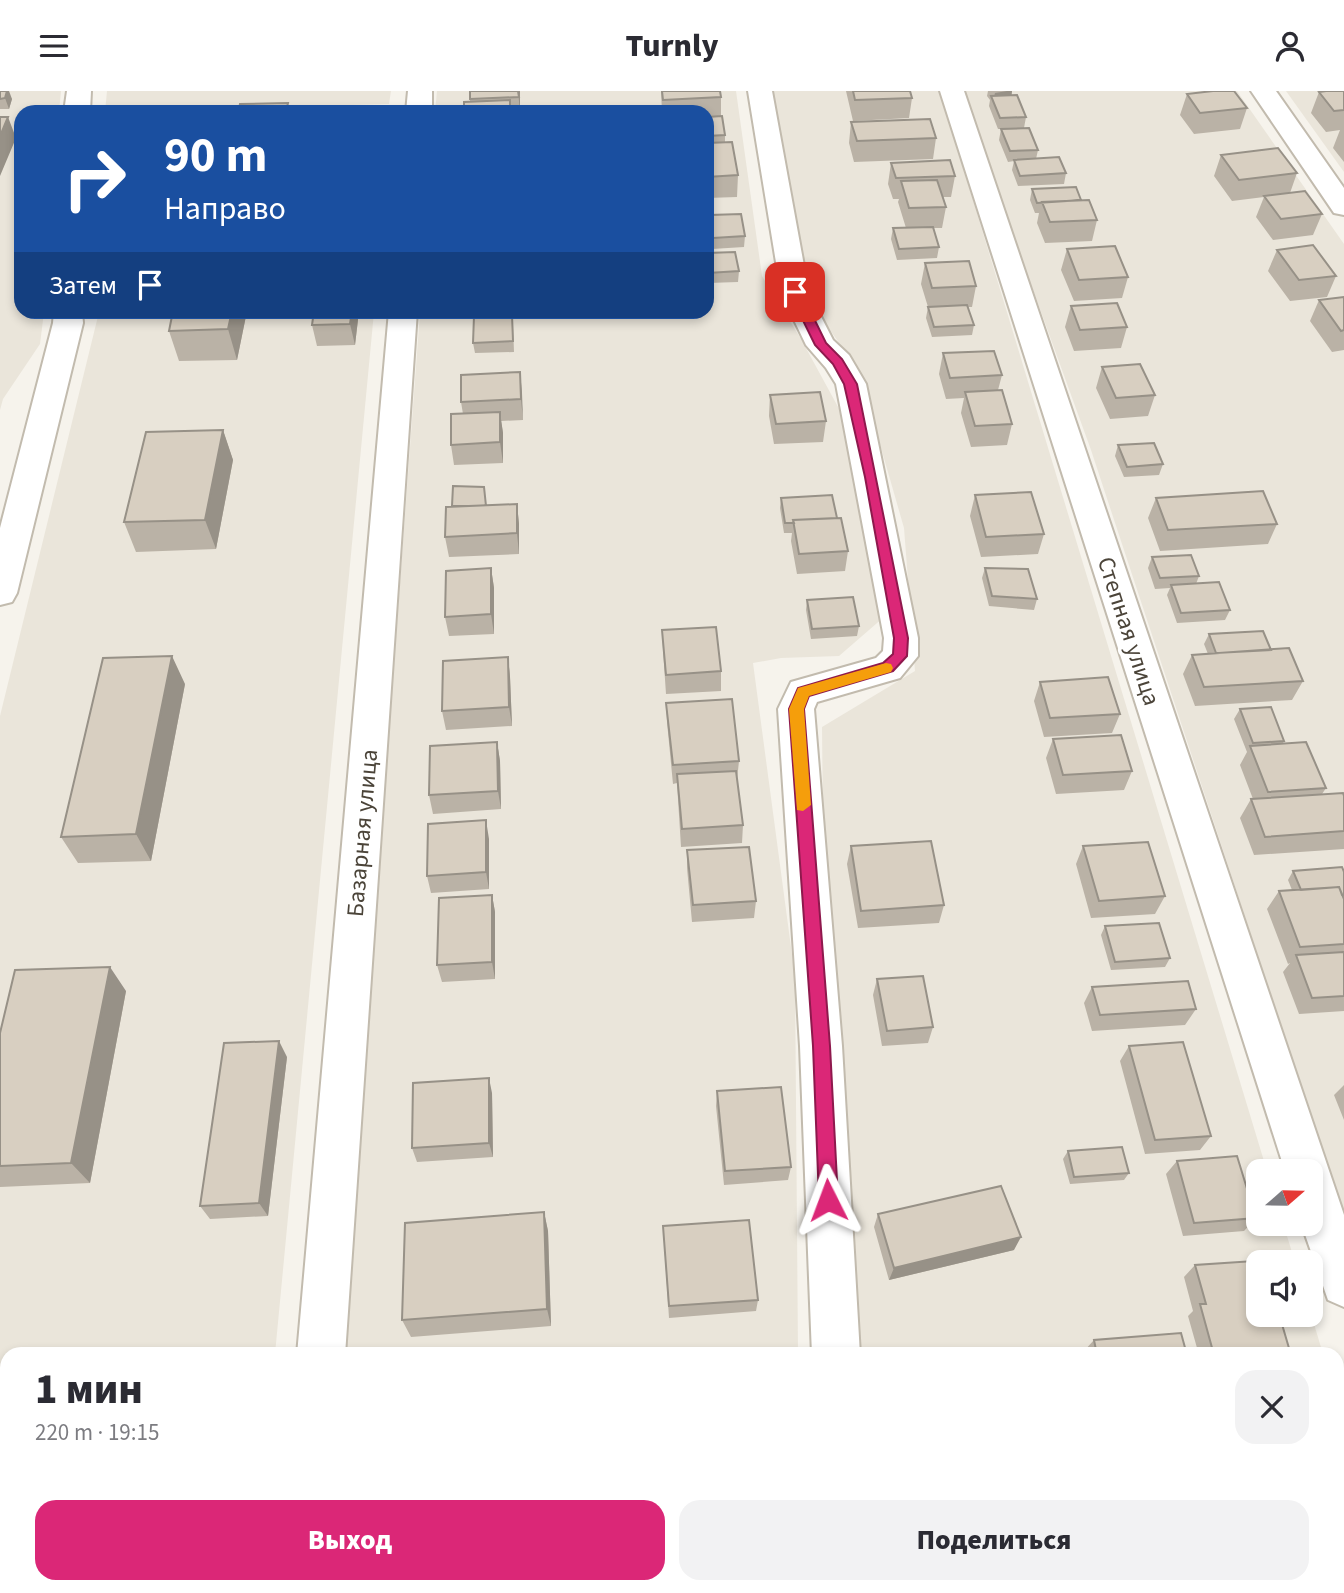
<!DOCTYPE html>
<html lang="ru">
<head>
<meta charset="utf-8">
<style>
	:root { --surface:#fff; --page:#f2f2f3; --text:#2b2b33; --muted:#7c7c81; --accent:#db2777 }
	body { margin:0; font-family:"Source Sans 3",sans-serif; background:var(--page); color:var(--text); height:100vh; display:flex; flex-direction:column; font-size:26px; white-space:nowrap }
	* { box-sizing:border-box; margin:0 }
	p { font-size:23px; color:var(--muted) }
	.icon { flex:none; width:38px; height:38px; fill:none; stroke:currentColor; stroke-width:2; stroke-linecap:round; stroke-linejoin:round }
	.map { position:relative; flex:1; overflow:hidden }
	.sheet { position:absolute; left:0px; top:1256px; width:1344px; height:247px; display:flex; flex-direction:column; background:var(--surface); border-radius:21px 21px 0 0; box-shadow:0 4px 10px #0003 }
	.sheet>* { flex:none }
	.guide { position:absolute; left:14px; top:14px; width:700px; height:214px; border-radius:21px; box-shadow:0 4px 10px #0003; background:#1a4fa0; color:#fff; overflow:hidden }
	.needle { width:46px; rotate:70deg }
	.fabs { position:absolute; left:1246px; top:1068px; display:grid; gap:14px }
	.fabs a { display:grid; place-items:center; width:77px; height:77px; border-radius:14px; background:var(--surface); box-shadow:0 4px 10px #0003; font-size:35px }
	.pin { position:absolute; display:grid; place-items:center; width:60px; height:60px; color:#fff; margin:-30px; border-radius:14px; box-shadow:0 4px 10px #0006 }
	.me { position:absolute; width:77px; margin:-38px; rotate:357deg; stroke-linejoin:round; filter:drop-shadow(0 0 5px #0008) }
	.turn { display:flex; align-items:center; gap:24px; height:147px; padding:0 35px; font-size:32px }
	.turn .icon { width:91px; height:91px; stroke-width:2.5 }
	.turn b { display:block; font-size:49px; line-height:60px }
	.then { display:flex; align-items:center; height:66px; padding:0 35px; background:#0003; gap:14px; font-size:26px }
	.round { display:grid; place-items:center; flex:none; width:74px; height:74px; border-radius:21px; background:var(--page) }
	.summary { display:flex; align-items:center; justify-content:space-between; height:119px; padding:0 35px }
	h1 { font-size:42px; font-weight:800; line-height:52px }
	.action { display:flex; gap:14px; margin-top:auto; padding:14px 35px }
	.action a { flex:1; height:80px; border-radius:21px; background:var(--accent); color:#fff; font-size:28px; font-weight:800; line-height:80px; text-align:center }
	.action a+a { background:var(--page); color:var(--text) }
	header { display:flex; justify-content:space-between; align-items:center; height:91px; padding:0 35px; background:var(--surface); font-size:32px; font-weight:800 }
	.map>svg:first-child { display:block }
</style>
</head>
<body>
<header><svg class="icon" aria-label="menu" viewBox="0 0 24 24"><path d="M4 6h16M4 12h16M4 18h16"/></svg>Turnly<svg class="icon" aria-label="person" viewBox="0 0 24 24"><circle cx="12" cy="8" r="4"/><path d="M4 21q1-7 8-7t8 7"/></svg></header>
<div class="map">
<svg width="1344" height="1502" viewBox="0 0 1344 1502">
	<rect width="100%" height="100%" fill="#f6f3ec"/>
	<path fill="#eae5da" d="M0,0h61l-2,21h-38v199l23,1 -4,32 -37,55 -3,11z
		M107,0h284l-2,13 -284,8z
		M437,0h299l26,185 39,63 42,77 41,201 -45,39 -58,2 -28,5 42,314 3,377 -455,1 77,-1043 287,-1v-199h-272z
		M771,0h169l327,1080h-9v52h25l12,39h-37v52h53l12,40h-464l-36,-532 -1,-95 93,-56 -11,-143 -45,-157 -51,-72z
		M961,0h276l107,153v973l-253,-767z
		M1286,0h58v81z
		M99,221h275l-99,1042 -268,1v232h246v6h-253v-877z
		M1344,1426v76h-420l32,-6h381v-69z"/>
	<path fill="#d2eab5" d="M327,1496h448l-3,6h-445z"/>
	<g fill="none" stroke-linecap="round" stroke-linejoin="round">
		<defs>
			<path id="minor" d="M67,0h24l-1,21h-26z
				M408,0h24v21h-26z
				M748,0h24l37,202 24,47 16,15 17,29 52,254v18l-18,22 -83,24 -3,7 28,337 18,309h-48l-12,-309 -22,-337 13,-27 85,-24 7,-7 1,-13 -48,-254 -10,-16 -20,-23 -25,-52z
				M940,0h24l380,1124v92l-16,-7 -27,-77h10v-52h-26z
				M1251,0h25l68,97v27l-10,-2z
				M54,220h28l1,12 -66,270 -5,9 -12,3v-77l53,-205z
				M389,220h28l-72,1044h-48z
				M1344,1364v50l-7,1v-50z
				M276,1496h52v6h-52z
				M794,1496h55l-2,6h-55z"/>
		</defs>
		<use href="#minor" stroke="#c2bbae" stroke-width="4"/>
		<use href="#minor" fill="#fff" fill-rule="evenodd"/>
	</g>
	<path fill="#bab2a6" d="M0,0l12,8 -3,10h-9z
		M470,0h50v21h-56l6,-10z
		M661,0h59l1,6v19l4,19v7l13,33 -1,22 -30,1v-86h-45z
		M846,0h64l2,7 -3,20 -56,3z
		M988,0h24v4l14,22 -2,11 -26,1 -9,-23 1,-6 -3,-4z
		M1344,0v71l-11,-14 7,-18 -14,2 -15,-19 8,-21z
		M1187,3l60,14 -7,21 -46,5 -14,-19z
		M851,31l85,16 -3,21 -79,3 -5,-19z
		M1001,38l37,21 -2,9 30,14 -2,11 -46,2 -6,-16 2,-9 -6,1 -9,-22z
		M1221,64l76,18 -7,20 32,21 -9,21 -40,5 -17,-23 8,-20 -32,4 -18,-25z
		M891,72l64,13 -4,21h-8l3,10 -4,21h-9l6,19 -2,11 -40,2 -6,-21 2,-11h13l-8,-26 1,-3h-6l-5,-15z
		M1032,98l49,11 16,20 -5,21 -47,2 -8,-20 2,-10h-4l-5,-13z
		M710,124l35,21 -1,11 -32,2 -3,-23z
		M1067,158l61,28 -6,21 -48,3 -13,-31z
		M1277,159l59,26 -9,21 -37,4 -22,-30z
		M707,162l32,18 -1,11 -30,1z
		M925,172l51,23 -4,21h-4l6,18 -2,10 -40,2 -6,-19 2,-11 -7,-23z
		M1344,206v53l-12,2 -22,-31 9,-21z
		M1071,215l56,21 -6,21 -47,3 -9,-24z
		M173,220h74l-10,49 -58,1 -10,-30z
		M359,220l-4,34 -38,1 -5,-21z
		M513,234l1,27 -39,1 -2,-10z
		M943,262l59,22 -4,15 14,34 -5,21 -36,2 -10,-34 3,-15 -18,1 -7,-25z
		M1102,276l53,28 -7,21 -38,3 -14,-31z
		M520,281l3,48 -22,1 2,12v30l-49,2 -3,-20 12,-31 -2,-12z
		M770,304l56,26 -3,21 -49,2 -5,-28z
		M223,339l10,30 -17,89 -80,3 -12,-30z
		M1118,354l45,19 -4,11 -35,2 -9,-21z
		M975,404l69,39 -6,20 -57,3 -11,-41z
		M781,407l56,20 11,33 -3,20 -48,3 -6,-33 1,-8h-8l-4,-25z
		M1156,407l121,26 -9,20 -108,7 -12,-33z
		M517,413l2,20v30l-70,3 -4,-20 41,-32z
		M1152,466l47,19 -3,8 34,26 -5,10 -48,3 -10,-28 3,-7 -15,1 -7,-21z
		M491,477l3,20v46l-45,2 -4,-19z
		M985,477l52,31 -3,11 -45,-4 -7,-28z
		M807,509l52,26 -2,10 -46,3 -5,-29z
		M662,539l59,41v20l-55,3 -3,-44z
		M1209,543l62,16 32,31 -11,19 -97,6 -12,-32 9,-19 16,-1 -4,-10z
		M508,566l2,20 2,49 -66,4 -4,-19z
		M1040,591l80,32 -8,19 -68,4 -10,-36z
		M185,593l-34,177 -73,2 -17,-26z
		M666,612l73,58 -2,19 6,45 -1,18 -61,4 -4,-64 -4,1 -6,-62z
		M1240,618l44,32 -1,2 43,45 -4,6 22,2v53l-90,6 -14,-37 11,-19h2l-13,-34 7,-13 -13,-33z
		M1053,648l79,32 -8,19 -68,4 -10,-36z
		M497,651l3,19 1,48 -68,5 -4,-19z
		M489,748v50l-58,4 -4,-17z
		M851,755l93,59 -5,18 -81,5 -11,-64z
		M1083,755l82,50 -10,18 -64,4 -15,-54z
		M687,759l69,51 -2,17 -62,4 -5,-54z
		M1293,780l51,1v139l-45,3 -16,-42 7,-9 -2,1 -21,-55 12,-18 13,-1 -4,-10z
		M492,804l3,17v67l-53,3 -5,-17z
		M1105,835l65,32 -5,9 -54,3 -10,-35z
		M877,888l56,48 -5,16 -46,3 -9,-51z
		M1092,896l104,22 -11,16 -93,6 -8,-28z
		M126,900l-36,192 -90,4v-154z
		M1129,955l82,90 -11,14 -55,4 -25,-93z
		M287,966l-19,159 -58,3 -10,-13z
		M1344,994v35l-10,-25z
		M717,1000l74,76 -3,13 -64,5 -8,-79z
		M492,1002l1,64 -76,5 -5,-14z
		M1068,1060l61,22 -5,7 -54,4 -7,-25z
		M1177,1070l79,57 -12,13 -61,5 -17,-62z
		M544,1121l4,19 3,95 -140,11 -9,-17z
		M878,1123l136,36 -125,30 -15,-53z
		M663,1135l95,74 -2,11 -87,7z
		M1258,1171l33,93h-92l-11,-39 5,-5 -9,-34 11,-12z
		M1094,1249l93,15h-102l-1,-4z
		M1255,1496h82l7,6h-87z"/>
	<path fill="#979187" d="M7,0h2l3,8 -3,10 -4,-11z
		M518,0h2v21z
		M1007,0h5l-2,10h-17l2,-8z
		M8,26l8,21 -16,38v-40z
		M232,220h15l-10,49 -9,-31z
		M352,220h7l-4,34 -5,-21z
		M520,281l2,21 1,27 -2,-21z
		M500,321l3,21v30l-3,-21z
		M223,339l10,30 -17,89 -11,-29z
		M517,413l2,20v30l-2,-21z
		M491,477l3,20v46l-3,-20z
		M172,565l13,28 -34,177 -15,-27z
		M508,566l2,20 2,49 -3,-19z
		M497,651l3,19 1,48 -3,-18z
		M486,729l3,19v50l-3,-17z
		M492,804l3,17v67l-3,-17z
		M110,876l16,24 -36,192 -19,-20z
		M279,950l8,16 -19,159 -9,-13z
		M489,987l3,15 1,64 -4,-14z
		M544,1121l4,19 3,95 -4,-17z
		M1021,1146l-7,13 -125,30 5,-12z
		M7,1323v128l-7,35v-130z"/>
	<path fill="#d8cfc1" stroke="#979187" stroke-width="2" d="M0,0h7l-2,7 -5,1z
		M470,0h48l1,6 -49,2z
		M662,0h58l1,6 -58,3z
		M853,0h57l2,7 -57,2z
		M1213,0h21l13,17 -47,5 -13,-19z
		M1326,0h18v19l-10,1 -15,-19z
		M1017,4l9,22 -26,1 -9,-22z
		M510,9v12h-46v-10z
		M288,12l-2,9h-48l2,-8z
		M722,25l3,19 -18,1v-19z
		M0,26h8l-8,19z
		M930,28l6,19 -79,3 -6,-19z
		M1029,37l9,22 -28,1 -9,-22z
		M732,51l6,33 -31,2v-34z
		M1278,57l19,25 -58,7 -18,-25z
		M1059,66l7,16 -46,3 -6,-16z
		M950,69l5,16 -59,2 -5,-15z
		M937,89l9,27 -37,1 -8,-27z
		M1076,96l5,13 -44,3 -5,-14z
		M1305,100l17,23 -41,5 -17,-23z
		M1089,109l8,20 -47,2 -8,-20z
		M741,123l4,22 -32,2 -3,-23z
		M933,136l6,20 -40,2 -6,-21z
		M1313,154l23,31 -37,4 -22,-30z
		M1115,155l13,31 -49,3 -12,-31z
		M735,161l4,19 -31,2 -1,-20z
		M969,170l7,25 -44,2 -7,-25z
		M1344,206v33l-3,1 -22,-31z
		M1117,212l10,24 -47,3 -9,-24z
		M967,214l7,20 -40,2 -6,-20z
		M173,220h59l-4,18 -59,2z
		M314,220h38l-2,13 -38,1z
		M512,224l1,26 -40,2 1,-27z
		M994,260l8,24 -52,3 -7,-25z
		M1140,273l15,31 -39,3 -14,-31z
		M520,281l1,27 -60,3v-27z
		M1002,299l10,34 -37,2 -10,-34z
		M820,301l6,29 -50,3 -6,-29z
		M500,321v30l-49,3v-31z
		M223,339l-18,90 -81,2 22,-90z
		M1154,352l9,21 -36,3 -9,-22z
		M453,395l31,1 2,19h-34z
		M1263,400l14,33 -109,6 -12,-32z
		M1031,401l13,42 -58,3 -11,-42z
		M832,404l5,23 -44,2 1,3h-9l-4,-25z
		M517,413v29l-72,4 1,-30z
		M841,427l7,33 -49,3 -6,-34z
		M1191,464l8,21 -39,2 -8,-21z
		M491,477v46l-46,3 1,-46z
		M985,477l43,1 9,30 -45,-3z
		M1219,491l11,28 -49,3 -10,-28z
		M853,506l6,29 -47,3 -5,-29z
		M716,536l5,44 -55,4 -4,-45z
		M1263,540l8,19 -55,3 -7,-19z
		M1289,557l14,33 -99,6 -12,-32z
		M172,565l-36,178 -75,3 42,-179z
		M508,566l1,50 -67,4 1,-50z
		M1108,586l12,37 -70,4 -10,-36z
		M732,608l7,62 -66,4 -7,-62z
		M1271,616l13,34 -31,2 -13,-34z
		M1121,644l11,36 -69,4 -10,-36z
		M497,651l1,49 -69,4 1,-49z
		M1306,651l20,46 -58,4 -18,-46z
		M736,680l7,54 -61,4 -5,-55z
		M1343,702l1,3v35l-79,6 -14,-38z
		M486,729v52l-59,4 1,-52z
		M931,750l13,64 -83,6 -10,-65z
		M1148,751l17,54 -66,5 -16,-55z
		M749,756l7,54 -63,4 -6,-55z
		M1342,776l2,5v23h-2l-3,-8 -38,3 -8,-19z
		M1339,796l5,12v45l-44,3 -21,-56z
		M492,804v67l-55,3 2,-67z
		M1159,832l11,35 -55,4 -10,-36z
		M1344,861v44l-32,2 -16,-43z
		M110,876l-39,196 -71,3v-133l15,-63z
		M923,885l10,51 -46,4 -10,-52z
		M1188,890l8,28 -96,6 -8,-28z
		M279,950l-20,162 -59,3 24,-163z
		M1183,951l28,94 -56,4 -26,-94z
		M489,987v65l-77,5 1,-65z
		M781,996l10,80 -66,4 -8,-80z
		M1122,1056l7,26 -55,4 -6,-26z
		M1237,1065l19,62 -62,5 -17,-62z
		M1001,1095l20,51 -127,31 -16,-54z
		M544,1121l3,97 -145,11 3,-97z
		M749,1129l9,80 -89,6 -6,-80z
		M1269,1169v2h-11v52h21l12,41h-77l-14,-51h6l-11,-39z
		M1181,1242l6,22h-90l-3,-15z
		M0,1285h7v38l-7,33z
		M1344,1450v52h-63l-2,-6h58v-45z
		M999,1496h50l2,6h-91v-2z"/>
	<path fill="#db2777" stroke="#8e194d" stroke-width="2" d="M795,198l6,3 25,51 16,16 15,25 51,254 -1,18 -14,15 -84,25 -5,13 26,337 8,154 -3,7 -7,2 -6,-2 -3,-7 -6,-154 -24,-337 9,-21 85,-25 10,-9 1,-16 -29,-161 -21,-93 -11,-20 -18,-19 -26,-53z"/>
	<path fill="#f59e0b" d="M886,572l5,1 2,4 -2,4 -82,24 -5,13 7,96 -8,6 -6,-1 -8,-101 9,-21z"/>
	<g text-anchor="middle" stroke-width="7" stroke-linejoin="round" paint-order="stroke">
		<g font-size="24" fill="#4b4439" stroke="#fff">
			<text transform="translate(1129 540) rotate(72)" y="8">Степная улица</text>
			<text transform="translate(362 742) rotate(-85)" y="8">Базарная улица</text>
		</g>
	</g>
</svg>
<div class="fabs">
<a><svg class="needle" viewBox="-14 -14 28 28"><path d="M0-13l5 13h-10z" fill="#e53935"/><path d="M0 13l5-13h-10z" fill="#7c7c81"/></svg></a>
<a><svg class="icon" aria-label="sound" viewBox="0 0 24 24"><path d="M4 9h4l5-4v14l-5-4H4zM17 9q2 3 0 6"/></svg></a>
</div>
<div class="pin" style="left:795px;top:201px;background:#d93025"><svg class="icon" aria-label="arrive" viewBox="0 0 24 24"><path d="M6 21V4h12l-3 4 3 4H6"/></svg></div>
<svg class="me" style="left:828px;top:1109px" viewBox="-20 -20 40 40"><path d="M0-17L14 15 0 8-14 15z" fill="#db2777" stroke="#fff" stroke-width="4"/></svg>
<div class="guide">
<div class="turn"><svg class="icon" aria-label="right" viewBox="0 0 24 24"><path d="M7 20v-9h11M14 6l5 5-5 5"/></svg><div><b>90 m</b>Направо</div></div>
<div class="then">Затем<svg class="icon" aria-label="arrive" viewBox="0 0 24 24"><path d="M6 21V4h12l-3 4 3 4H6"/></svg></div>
</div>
<section class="sheet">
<div class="summary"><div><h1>1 мин</h1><p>220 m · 19:15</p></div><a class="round"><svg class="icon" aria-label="close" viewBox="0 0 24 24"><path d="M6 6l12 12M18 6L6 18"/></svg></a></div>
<div class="action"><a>Выход</a><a>Поделиться</a></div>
</section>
</div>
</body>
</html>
